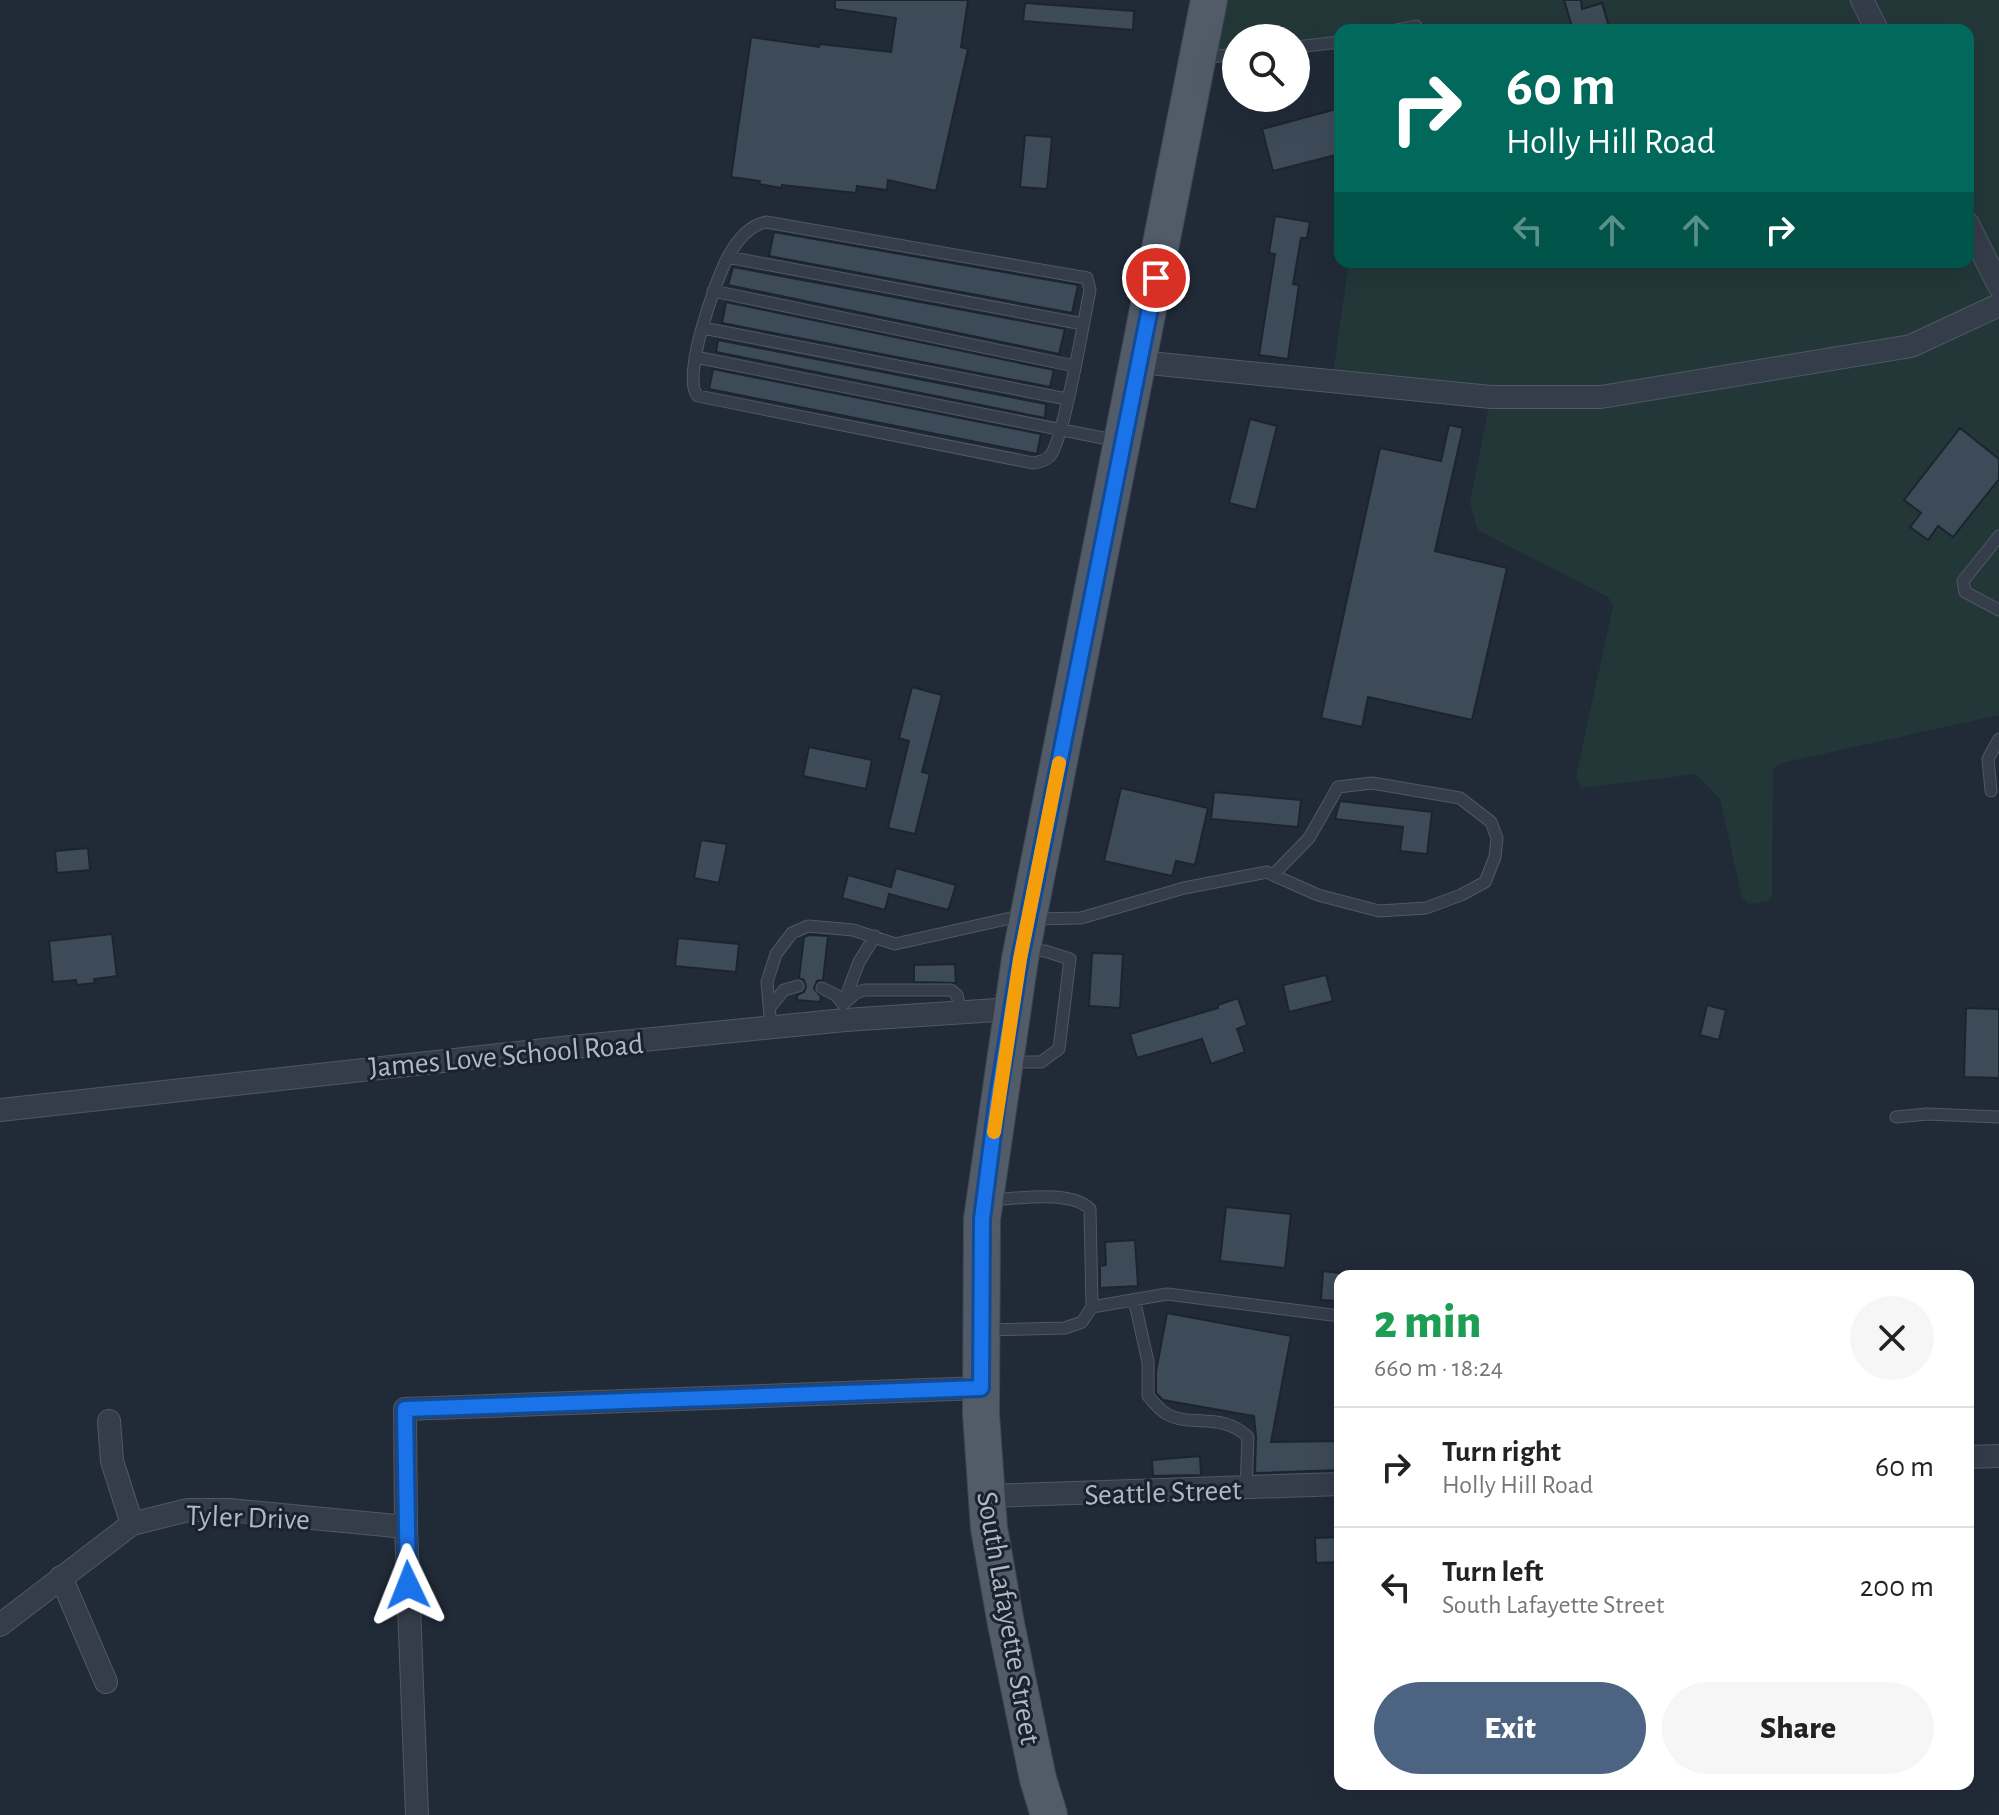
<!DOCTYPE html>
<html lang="en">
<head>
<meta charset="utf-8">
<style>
	:root { --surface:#fff; --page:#f6f6f6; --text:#222; --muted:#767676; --line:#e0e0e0; --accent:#4d6382 }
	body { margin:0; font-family:"Alegreya Sans",sans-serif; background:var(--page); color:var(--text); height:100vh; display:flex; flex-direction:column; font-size:30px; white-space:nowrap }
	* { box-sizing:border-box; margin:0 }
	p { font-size:26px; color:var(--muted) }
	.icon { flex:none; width:44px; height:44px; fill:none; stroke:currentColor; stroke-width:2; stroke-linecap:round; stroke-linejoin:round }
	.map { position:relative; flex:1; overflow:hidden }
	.details { position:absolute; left:1334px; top:1270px; width:640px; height:520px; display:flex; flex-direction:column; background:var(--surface); border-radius:16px; box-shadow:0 8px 32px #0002 }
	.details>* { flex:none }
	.top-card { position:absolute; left:1334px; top:24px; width:640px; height:244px; border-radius:16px; box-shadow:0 8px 32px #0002; background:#00695c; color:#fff; overflow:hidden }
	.controls { position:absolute; left:1222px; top:24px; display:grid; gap:16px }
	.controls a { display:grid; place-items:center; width:88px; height:88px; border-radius:50%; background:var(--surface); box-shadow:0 8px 32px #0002; font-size:40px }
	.pin { position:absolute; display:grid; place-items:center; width:68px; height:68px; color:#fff; margin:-34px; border:4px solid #fff; border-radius:50%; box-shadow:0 2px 8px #0007 }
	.me { position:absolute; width:88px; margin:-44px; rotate:358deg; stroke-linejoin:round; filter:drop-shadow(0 0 6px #0008) }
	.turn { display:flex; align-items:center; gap:28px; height:168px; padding:0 40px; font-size:36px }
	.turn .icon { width:104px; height:104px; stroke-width:2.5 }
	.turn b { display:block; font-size:56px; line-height:68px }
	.lanes { display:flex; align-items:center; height:76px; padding:0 40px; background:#0003; justify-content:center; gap:40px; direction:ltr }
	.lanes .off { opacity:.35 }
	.round { display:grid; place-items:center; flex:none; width:84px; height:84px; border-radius:42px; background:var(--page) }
	.summary { display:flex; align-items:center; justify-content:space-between; height:136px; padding:0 40px }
	h1 { font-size:48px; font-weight:800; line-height:60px; color:#1e9e55 }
	.action { display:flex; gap:16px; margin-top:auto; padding:16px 40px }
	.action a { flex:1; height:92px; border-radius:48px; background:var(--accent); color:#fff; font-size:32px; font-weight:800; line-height:92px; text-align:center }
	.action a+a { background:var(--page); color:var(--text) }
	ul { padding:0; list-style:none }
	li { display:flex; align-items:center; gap:24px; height:120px; padding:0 40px; border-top:2px solid var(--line) }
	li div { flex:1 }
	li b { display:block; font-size:30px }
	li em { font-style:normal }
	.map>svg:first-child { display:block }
</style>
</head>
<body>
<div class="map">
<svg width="1999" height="1815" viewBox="0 0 1999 1815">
	<rect width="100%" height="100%" fill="#212b38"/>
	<path fill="#233739" d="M1209,0h790v715l-218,48 -8,6 -1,126 -5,6 -18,3 -7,-7 -22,-98 -24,-25 -114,14 -6,-11 37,-171 -5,-9 -130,-67 -8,-27 21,-106 -159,-16 17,-119h619v-232h-628v12l-44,5v-9h-60v16l-37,4z"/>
	<path fill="#3d4a58" stroke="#1c242f" stroke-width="2" d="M835,0h133l-7,47 7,2 -32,142 -48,-11 -1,10 -30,-4 -1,7 -74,-8 -1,3 -22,-4 1,-3 -29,-4 20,-140 68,10 1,-3 71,8 5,-34 -61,-9z
		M1564,0h17l1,9 20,-6 8,27h-37z
		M1025,3l109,8 -1,19 -110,-9z
		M1340,108v46l-67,17 -11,-42z
		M1025,135l27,2 -5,52 -27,-2z
		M1275,216l35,6 -3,16h-6l-8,46 6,1 -11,74 -29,-4 16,-101 -6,-1z
		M774,232l304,53 -6,28 -303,-57z
		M733,267l332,62 -6,25 -331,-69z
		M726,302l328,68 -4,17 -328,-64z
		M718,340l328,64 -1,14 -329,-66z
		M713,369l328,65 -4,20 -328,-65z
		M1250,419l27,7 -21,84 -27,-7z
		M1449,425l14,3 -28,123 72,17 -35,152 -104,-23 -6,30 -41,-9 59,-270 61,13z
		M1960,428l39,31v20l-46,58 -15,-11 -10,14 -18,-13 11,-14 -17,-13z
		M912,687l30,8 -20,77 8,2 -15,60 -27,-6 21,-87 -10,-3z
		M809,747l63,13 -6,29 -63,-13z
		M1121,788l87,20 -13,57 -19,-4 -4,15 -68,-15z
		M1214,792l87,8 -3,27 -87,-8z
		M1340,801l92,11 -5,42 -27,-3 3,-24 -68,-8z
		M701,840l26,4 -8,39 -25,-5z
		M88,848l2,22 -33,3 -2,-22z
		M896,868l60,17 -8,25 -59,-16 -4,16 -43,-12 6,-23 43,12z
		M112,934l5,42 -23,3 1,4 -18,2 -1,-5 -23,2 -4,-41z
		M809,935l19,1 -5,44 -6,1 -3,7 7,9 -1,5 -23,-2v-5l7,-3 2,-5 -2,-7 -5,-2 5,-41z
		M678,938l61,6 -3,28 -61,-6z
		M1092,953l31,1 -3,54 -31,-2z
		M955,964l1,19 -42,-1v-17z
		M1326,975l7,26 -44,11 -6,-27z
		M1238,998l9,27 -10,4 8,23 -34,12 -9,-25 -65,19 -7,-24 88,-26v-3z
		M1707,1005l19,5 -7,30 -19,-5z
		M1966,1008l33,1v69l-35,-1z
		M1226,1207l65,7 -6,54 -65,-7z
		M1135,1240l3,46 -38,2v-22l6,-1 -1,-23z
		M1323,1271l17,2v28l-19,-1z
		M1167,1313l124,23 -20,106 69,-1v29l-85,3 1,-36 -2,-21 -91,-16 -7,-7v-22z
		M1200,1456l1,19 -48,1 -1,-16z
		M1340,1537v25l-24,1 -1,-25z"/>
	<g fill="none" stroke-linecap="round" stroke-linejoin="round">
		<defs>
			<path id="lane" d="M1396,30l20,-4
				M1296,47l44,-5
				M1203,58l33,-4
				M766,222l321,56 3,12c-6,29 -26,150 -40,166 -5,5 -10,6 -17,7l-335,-67c-18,-15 18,-117 29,-137 8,-16 21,-33 39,-37z
				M728,257l355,67
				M713,291l361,75
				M703,328l364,71
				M695,357l423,84
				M1999,536l-36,45 2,11 34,18
				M1991,791l-3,-32 11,-20
				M1033,919l48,-1 103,-30 83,-16 6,3 45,20 61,16 47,-3 35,-13 24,-13 10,-25 2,-19 -6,-16 -31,-24 -88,-15 -34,4 -29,51 -36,37
				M822,988l14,7 7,9
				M843,1004l13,-11 8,-3h87l6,5 4,17
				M843,1004l16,-42 16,-26
				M771,1006l13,-16 14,-4
				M771,1028l-4,-46 9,-28 16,-21 16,-7 45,4 42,14 129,-29
				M1008,1062h33l18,-13 11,-90 -25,-8 -19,-1
				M1896,1117l31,-3 72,3
				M988,1200c27,-1 83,-11 102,9l2,98
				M1134,1299l14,63v34c6,6 11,14 19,18 24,14 54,-3 81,23l-2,51
				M985,1330l80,-2 17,-6 10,-15 75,-13 173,22"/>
			<path id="street" d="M1862,0l15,30
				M1968,224l31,62
				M1139,362l352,35h110l310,-51 88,-41
				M0,1110l562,-62 283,-28 167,-11
				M109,1421l3,40 20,63
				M1968,1457l31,-1
				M986,1496l354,-12
				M61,1577l45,105
				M0,1625l132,-101 56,-14h41l177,17
				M417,1815l-11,-288 -1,-118 576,-21"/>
			<path id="primary" d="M1049,1815l-11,-36 -32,-155 -17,-96 -8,-114 1,-195 38,-260 189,-959"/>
		</defs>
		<use href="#lane" stroke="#4f5863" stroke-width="13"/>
		<use href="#street" stroke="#4f5863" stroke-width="24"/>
		<use href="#primary" stroke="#3e4652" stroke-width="38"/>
		<use href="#lane" stroke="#343d49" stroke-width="11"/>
		<use href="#street" stroke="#343d49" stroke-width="22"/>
		<use href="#primary" stroke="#525c69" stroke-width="36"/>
	</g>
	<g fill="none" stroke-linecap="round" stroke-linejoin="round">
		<defs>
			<path id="route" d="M408,1585l-3,-176 576,-21 1,-169 15,-116 23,-144 136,-681"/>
		</defs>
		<use href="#route" stroke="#114b97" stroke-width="20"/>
		<use href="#route" stroke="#1a73e8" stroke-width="14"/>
		<path stroke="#f59e0b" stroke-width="14" d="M994,1132l26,-173 39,-196"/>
	</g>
	<g text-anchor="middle" stroke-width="6" stroke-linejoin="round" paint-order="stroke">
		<g font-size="30" fill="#afb8c5" stroke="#1a222d">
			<text transform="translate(506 1055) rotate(-5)" y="10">James Love School Road</text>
			<text transform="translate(1163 1492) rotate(-2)" y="10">Seattle Street</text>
			<text transform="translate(248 1517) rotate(2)" y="10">Tyler Drive</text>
			<text transform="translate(1009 1618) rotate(80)" y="10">South Lafayette Street</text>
		</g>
	</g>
</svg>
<div class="controls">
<a><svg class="icon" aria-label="search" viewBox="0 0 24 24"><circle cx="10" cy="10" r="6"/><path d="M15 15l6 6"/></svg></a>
</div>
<div class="pin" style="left:1156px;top:278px;background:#d93025"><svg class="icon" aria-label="arrive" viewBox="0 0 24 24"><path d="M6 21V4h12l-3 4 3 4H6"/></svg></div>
<svg class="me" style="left:408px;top:1585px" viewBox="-20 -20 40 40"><path d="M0-17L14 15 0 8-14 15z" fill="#1a73e8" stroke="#fff" stroke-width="4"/></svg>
<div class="top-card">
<div class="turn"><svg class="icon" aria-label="right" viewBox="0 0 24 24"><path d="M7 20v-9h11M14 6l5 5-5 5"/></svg><div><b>60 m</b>Holly Hill Road</div></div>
<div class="lanes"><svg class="icon off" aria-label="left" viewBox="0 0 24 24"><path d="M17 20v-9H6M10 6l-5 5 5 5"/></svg><svg class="icon off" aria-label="ahead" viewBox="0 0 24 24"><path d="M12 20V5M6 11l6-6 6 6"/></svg><svg class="icon off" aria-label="ahead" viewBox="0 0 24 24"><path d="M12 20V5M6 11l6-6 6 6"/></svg><svg class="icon" aria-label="right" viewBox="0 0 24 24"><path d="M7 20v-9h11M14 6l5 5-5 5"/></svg></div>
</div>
<section class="details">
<div class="summary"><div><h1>2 min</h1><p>660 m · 18:24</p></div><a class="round"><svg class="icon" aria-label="close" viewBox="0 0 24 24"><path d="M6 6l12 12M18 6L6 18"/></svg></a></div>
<ul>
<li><svg class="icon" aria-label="right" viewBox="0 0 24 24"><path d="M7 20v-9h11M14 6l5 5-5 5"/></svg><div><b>Turn right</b><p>Holly Hill Road</p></div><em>60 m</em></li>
<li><svg class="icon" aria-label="left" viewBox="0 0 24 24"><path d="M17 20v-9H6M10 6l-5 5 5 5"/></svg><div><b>Turn left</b><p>South Lafayette Street</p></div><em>200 m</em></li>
</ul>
<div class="action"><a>Exit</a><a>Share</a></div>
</section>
</div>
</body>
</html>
